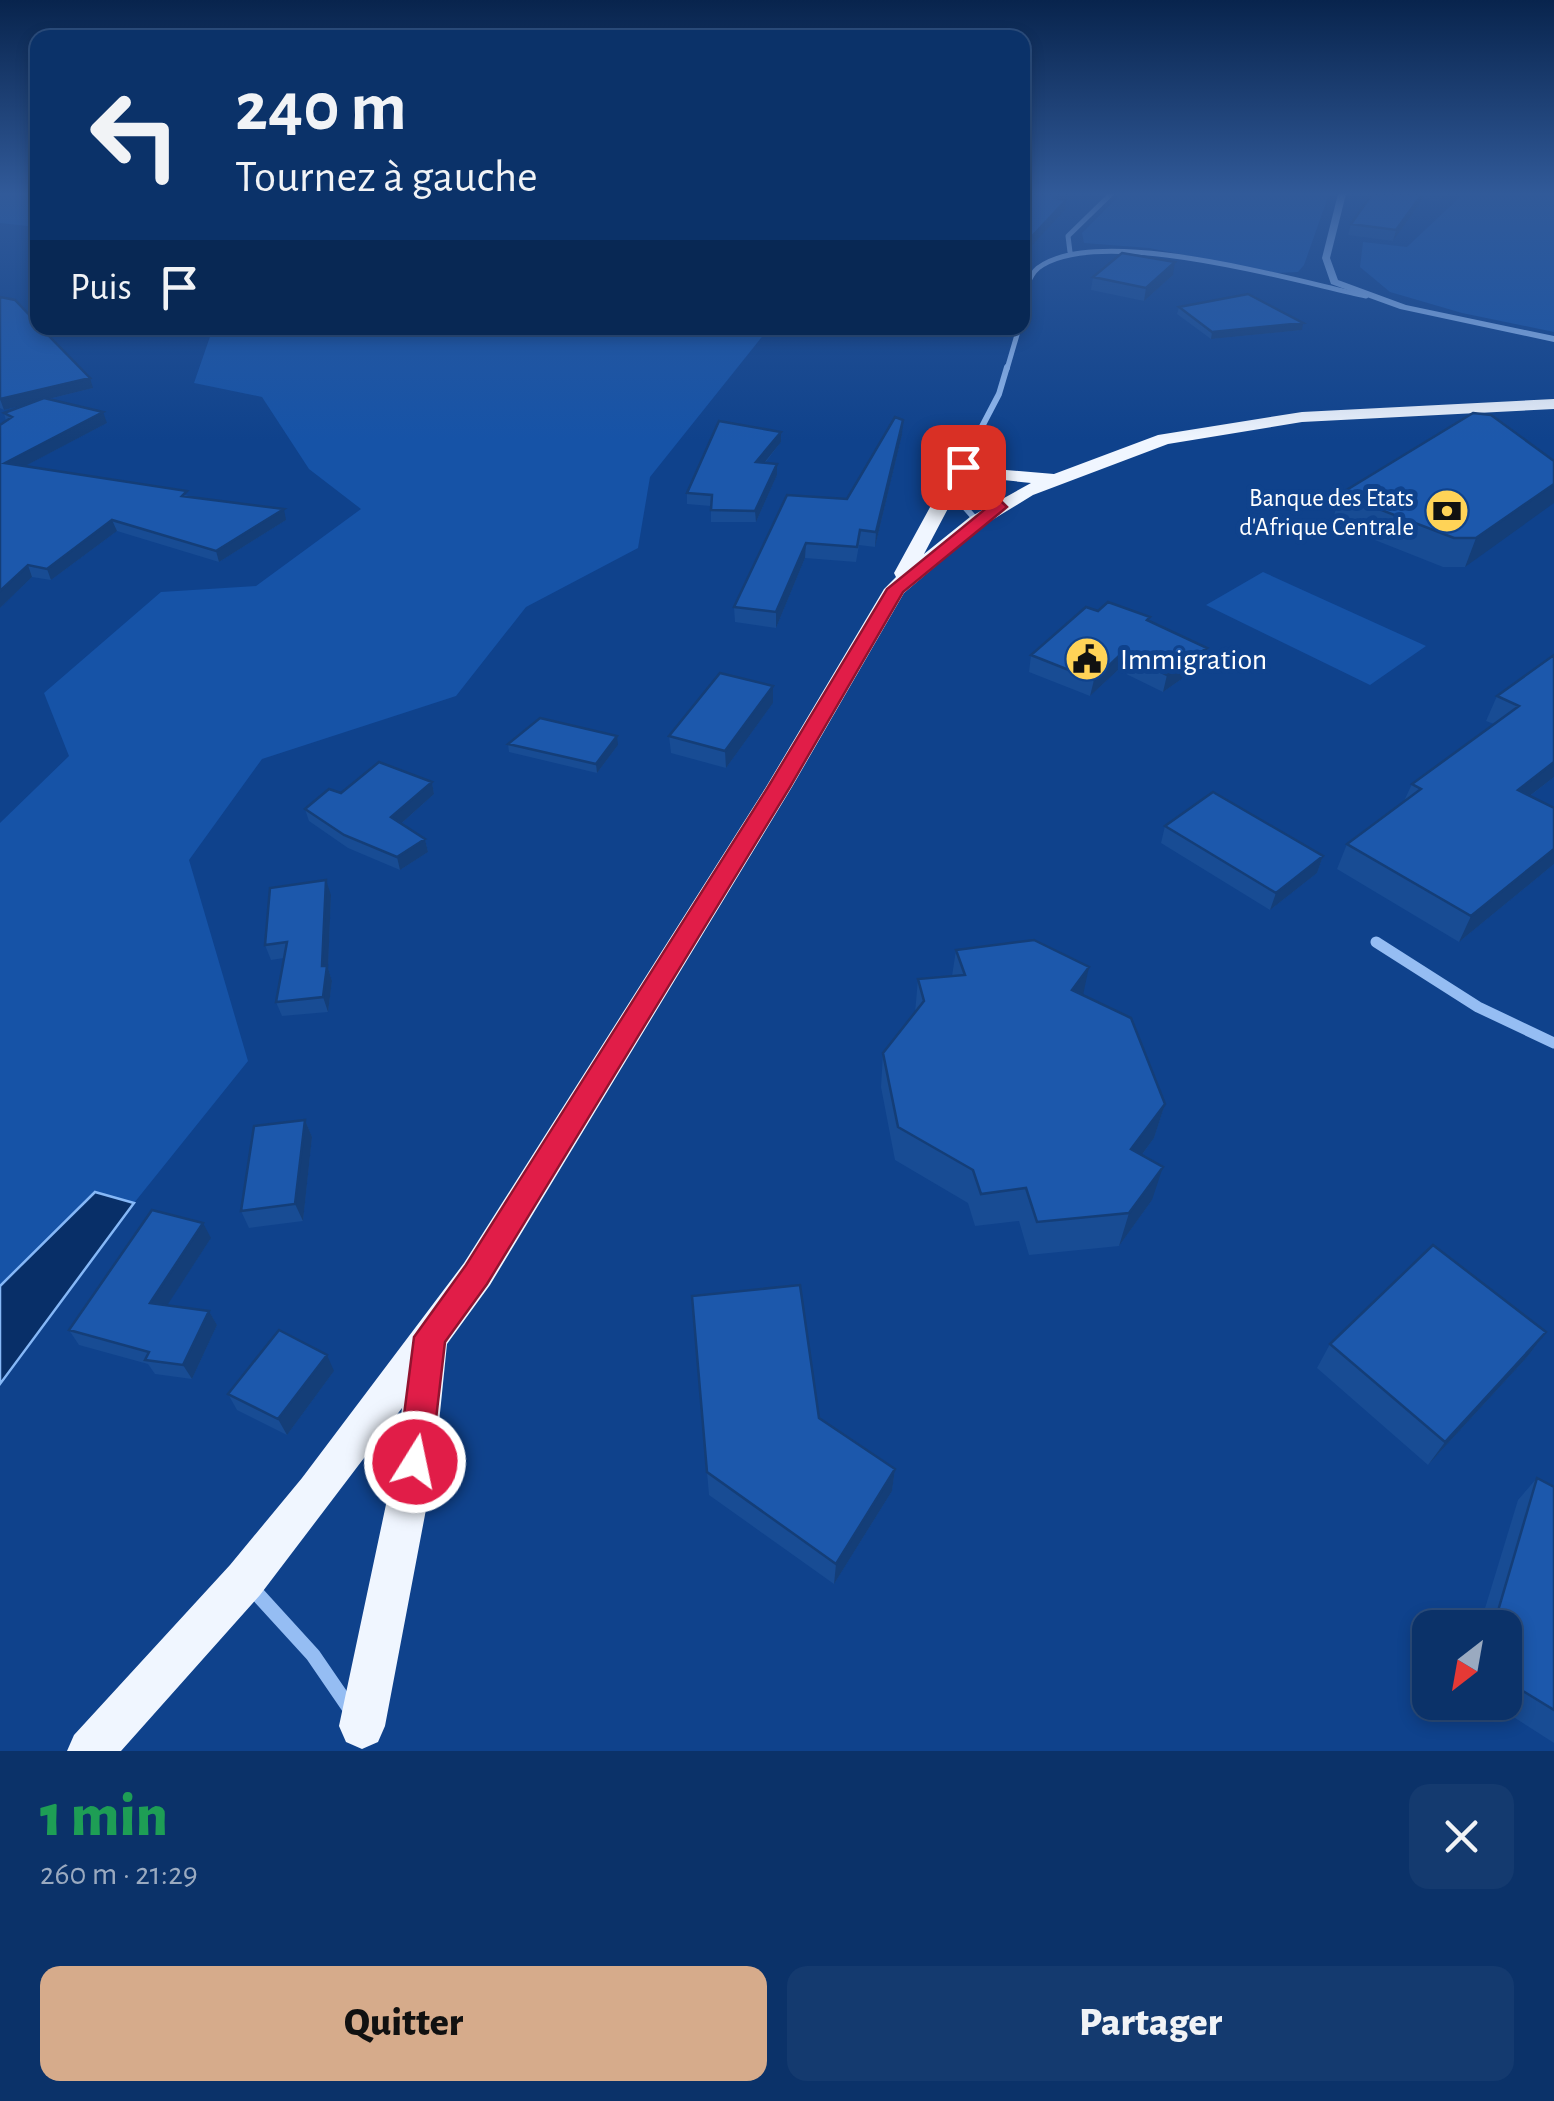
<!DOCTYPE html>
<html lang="fr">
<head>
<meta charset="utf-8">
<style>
	:root { --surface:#0b3269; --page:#143a6f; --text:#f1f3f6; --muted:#9aaac0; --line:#2b4d7d; --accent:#d6ab8b }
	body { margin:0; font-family:"Alegreya Sans",sans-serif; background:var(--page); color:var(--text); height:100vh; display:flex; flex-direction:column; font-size:38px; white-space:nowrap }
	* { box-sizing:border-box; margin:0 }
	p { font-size:32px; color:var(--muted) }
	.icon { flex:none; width:55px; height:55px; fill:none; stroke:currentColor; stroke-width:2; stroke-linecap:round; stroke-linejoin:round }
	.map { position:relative; height:1751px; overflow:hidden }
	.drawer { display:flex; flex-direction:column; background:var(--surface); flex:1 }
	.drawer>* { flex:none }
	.hud { position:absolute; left:30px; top:30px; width:1000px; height:305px; border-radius:20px; box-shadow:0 5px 15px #0003,0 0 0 2px var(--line); background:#0b3269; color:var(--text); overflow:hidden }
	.needle { width:65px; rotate:211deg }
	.fabs { position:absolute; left:1412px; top:1610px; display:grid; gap:20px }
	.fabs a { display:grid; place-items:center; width:110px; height:110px; border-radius:20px; background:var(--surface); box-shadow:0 5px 15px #0003,0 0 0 2px var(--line); font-size:50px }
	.pin { position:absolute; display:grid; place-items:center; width:85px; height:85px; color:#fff; margin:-42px; border-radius:20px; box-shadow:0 5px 15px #0006 }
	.me { position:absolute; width:110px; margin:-55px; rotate:10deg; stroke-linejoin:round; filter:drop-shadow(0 0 8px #0008) }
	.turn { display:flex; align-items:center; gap:35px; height:210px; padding:0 40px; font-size:45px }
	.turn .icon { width:130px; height:130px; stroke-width:2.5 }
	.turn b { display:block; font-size:70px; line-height:85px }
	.then { display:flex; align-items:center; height:95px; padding:0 40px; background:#0003; gap:20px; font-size:38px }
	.round { display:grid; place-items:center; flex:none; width:105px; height:105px; border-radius:20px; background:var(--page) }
	.head { display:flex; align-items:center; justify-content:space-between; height:170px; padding:0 40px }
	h1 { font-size:60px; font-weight:800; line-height:75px; color:#1e9e55 }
	.button { display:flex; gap:20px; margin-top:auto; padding:20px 40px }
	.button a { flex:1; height:115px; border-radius:20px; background:var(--accent); color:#111; font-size:40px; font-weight:800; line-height:115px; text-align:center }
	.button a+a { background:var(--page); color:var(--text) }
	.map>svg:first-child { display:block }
</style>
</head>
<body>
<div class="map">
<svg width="1554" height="1751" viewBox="0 0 1554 1751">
	<rect width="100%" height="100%" fill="#0f428c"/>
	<path fill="#1653a7" d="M0,194h37v33l-37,-4z
		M1121,194h208l-25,71 -6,7 -21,1 -128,-25 -65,-5 -2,-10z
		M1463,194h91v138l-92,-19 -72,-21 -30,-25 3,-25 44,5z
		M213,328h556l-119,149 -12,71 -112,59 -70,89 -194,63 -73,101 59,201 -114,142 -39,-11 -95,94v-463l69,-67 -25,-63 117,-101 95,-6 105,-77 -52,-40 -47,-72 -68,-14z
		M1263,572l163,74 -56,39 -164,-80z"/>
	<path fill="#082f68" stroke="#86b8f7" stroke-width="2.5" d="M95,1192l39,11 -134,181v-98z"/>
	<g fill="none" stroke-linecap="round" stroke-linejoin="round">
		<path stroke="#95bdf3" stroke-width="5" d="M1070,252l-2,-16 43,-42
			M1022,311c3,-14 4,-33 16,-43 60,-45 256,13 328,28
			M1007,369l12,-41"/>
		<path stroke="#95bdf3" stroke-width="6" d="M964,468l34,39
			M977,521l-15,-17 -9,-22 46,-88 8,-27"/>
		<path stroke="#95bdf3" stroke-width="11" d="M1376,942l102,65 76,36"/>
		<path stroke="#95bdf3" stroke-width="15" d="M251,1587l62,68 37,54"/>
		<path fill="#95bdf3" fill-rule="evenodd" d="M1338,194h8l-16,64 8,22 68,25 148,31v6l-154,-33 -69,-25 -9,-26z"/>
		<path fill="#f0f6ff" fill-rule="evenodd" d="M1554,399v10l-252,13 -134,22 -135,51 -49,30 -80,68 -112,194 -302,498 -43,59 -12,118 -50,264 -7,16 -16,7 -16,-7 -7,-16 56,-264 7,-54 -142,187 -139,156h-54l7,-16 156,-170 72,-87 162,-215 302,-476 118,-198 12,-12 -2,-4 52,-95h14l2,4 -38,72 46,-37 61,-34 -66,-7 -7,-2v-8l96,8 104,-39 144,-23z"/>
	</g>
	<path fill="#184c94" d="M1372,194h73l-7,7 -15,-2 -30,42 -45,-6 3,-11z
		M1173,275l-29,26 -53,-11 2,-13z
		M0,297l93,91 -44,11 58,24 -82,43 164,30 97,24 -67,42 -102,-31 -66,49 -19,-3 -32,31v-183l6,-4 -2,-8 23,-9 -23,6 -4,-2z
		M1179,307l123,23 -91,9 -34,-25z
		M907,328h85v2l-83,3z
		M781,432v10l-16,21 12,12 -21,47h-45v-16l-24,-2v-11z
		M902,435l-27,112 -16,-2 -3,17 -51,-4 -29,70 -41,-6 -1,-15 113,-108z
		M1554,461l-89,106h-22l-111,-44 8,-29z
		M1098,611l51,10 58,27 -4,16 -40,28 -45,-22 -28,26 -61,-24 2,-17z
		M1554,655v122l-24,19 24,12v56l-95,78 -122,-73 10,-25 57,-43 8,-17 82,-60 -8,-3 11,-25z
		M773,703l-47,65 -55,-15 -2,-17z
		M508,744l110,1 -21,28 -88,-21z
		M432,782l2,12 -33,30 24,15 3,13 -28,18 -52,-22 -39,-27 -4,-12 36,-16z
		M1165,826l158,30 -6,17 -47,37 -109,-67z
		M331,895l-3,73 4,13 -4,31 -46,4 -6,-14 8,-44 -13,2 -6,-15z
		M956,950l127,45 82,109 -11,34 -12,17 10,45 -33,46 -90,9 -10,-34 -44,5 -7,-23 -73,-43 -14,-73 2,-34 32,-40 3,-34 34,-3z
		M305,1120l7,17 -9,84 -54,7 -8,-17z
		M211,1238l-44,67 42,6 8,14 -25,54 -37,-5 -7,-10 -69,-19 -10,-15z
		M692,1296l127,122 76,51 -3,22 -58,93 -125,-89z
		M1546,1332l-18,24 -100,109 -111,-97 13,-24z
		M334,1371l-47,64 -50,-25 -9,-16z
		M1537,1478l17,9v256l-64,-41h15v-74h-26l39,-128z"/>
	<path fill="#143e78" d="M1060,194h12l-18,14 1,-10z
		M1422,194h2l-1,5 -30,42 3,-11z
		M1066,200l-1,10 -43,46v-9z
		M1175,262l-2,13 -29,26 2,-13z
		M1303,323l-1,7 -91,9 1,-7z
		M90,378l3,10 -89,22 -4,-11z
		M103,412l4,11 -97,51 -5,-11z
		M903,420l-1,15 -27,112 1,-15z
		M781,432v10l-25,31v-11z
		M777,464v11l-21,47 -1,-11z
		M1554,484v19l-89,64 11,-29z
		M284,509l2,11 -67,42 -3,-11z
		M112,520l5,11 -66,49 -4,-11z
		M806,543l-1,15 -29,70v-16z
		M28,565l4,12 -32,31v-17z
		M1207,648l-4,16 -40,28 4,-17z
		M1122,653l-4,17 -28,26 4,-16z
		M773,686v17l-47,65 -1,-17z
		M617,736l1,9 -21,28 -1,-9z
		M1554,762v15l-49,38 13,-25z
		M432,782l2,12 -40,36 -3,-13z
		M425,839l3,13 -28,18 -3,-13z
		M1554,849v15l-95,78 12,-26z
		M1323,856l-6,17 -47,37 6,-17z
		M326,880l5,15 -3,73 4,13 -4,31 -5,-15 -1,-31z
		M1089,967l-7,33 -10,-10z
		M1165,1104l-11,34 -32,44 9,-33z
		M305,1120l7,17 -9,84 -8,-17z
		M1163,1167l-11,33 -33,46 10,-33z
		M203,1223l8,15 -52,80 -9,-15z
		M209,1311l8,14 -25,54 -9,-14z
		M1546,1332l-18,24 -100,109 17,-23z
		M327,1355l7,16 -47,64 -9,-16z
		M895,1469l-3,22 -58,93 2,-20z"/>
	<path fill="#1c58ac" stroke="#143e78" stroke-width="2.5" d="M1022,194h38l-5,4 11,2 -44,47z
		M1372,194h50l-26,36 -45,-6z
		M1122,253l53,9 -29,26 -53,-11z
		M1248,294l55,29 -91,9 -33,-25z
		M0,297l15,3 23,24v4h3l49,50 -90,21z
		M44,398l59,14 -98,51 182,28 -5,5 102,13 -68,42 -104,-31 -65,49 -19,-4 -28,26v-166l12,-8 -8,-4z
		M1473,413l18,2 63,46v23l-78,54h-22l-114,-44z
		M895,417l8,3 -27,112 -16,-2 -3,17 -51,-4 -30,69 -42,-5 53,-112 60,4z
		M719,421l62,11 -25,30 21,2 -22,47 -44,-1 1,-15 -25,-2z
		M1108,602l42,15 -3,3 60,28 -40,27 -45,-22 -28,27 -63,-25 55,-48 12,4z
		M1554,655v107l-36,28 36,18v41l-83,67 -124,-72 74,-55 -9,-5 107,-78 -22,-10z
		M720,673l53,13 -48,65 -56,-15z
		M540,718l77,18 -21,28 -88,-20z
		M379,762l53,20 -41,35 34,22 -28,18 -53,-22 -39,-26 24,-20 12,4z
		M1213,792l110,64 -47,37 -111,-67z
		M326,880l-4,86h5l-4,31 -47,5 11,-60 -22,3 5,-57z
		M1034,940l55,27 -17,23 59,28 34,86 -34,45 32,18 -34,46 -92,9 -11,-34 -45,6 -8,-24 -75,-43 -15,-74 41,-52 -6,-22 47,-4 -9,-25z
		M305,1120l-10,84 -54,7 13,-85z
		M152,1210l51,13 -53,80 59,8 -26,54 -38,-5 4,-8 -80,-22z
		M1433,1245l113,87 -101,110 -115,-98z
		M800,1285l19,133 76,51 -59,95 -129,-92 -15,-176z
		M279,1330l48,25 -49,64 -50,-25z
		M1537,1478l17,9v223l-49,-30v-52h-12z"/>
	<linearGradient id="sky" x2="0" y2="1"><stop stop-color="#08244d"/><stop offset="0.44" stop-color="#315a99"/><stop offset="1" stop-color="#315a99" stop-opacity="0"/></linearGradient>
	<rect width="1554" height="440" fill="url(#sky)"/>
	<path fill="#e11d48" stroke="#92132f" stroke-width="2.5" d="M963,463l44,44 -104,85 -113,195 -303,497 -42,58 -14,120 -4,12 -12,5 -12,-5 -5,-12 16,-125 52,-72 302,-478 119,-198 102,-83 -34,-39z"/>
	<defs>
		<symbol id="bank-disc" viewBox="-11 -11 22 22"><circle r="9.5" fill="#ffd357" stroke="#0f428c"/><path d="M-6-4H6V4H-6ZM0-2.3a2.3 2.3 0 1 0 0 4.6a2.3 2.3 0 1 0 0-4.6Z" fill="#111"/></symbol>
		<symbol id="civic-disc" viewBox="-11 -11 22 22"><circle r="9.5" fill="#ffd357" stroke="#0f428c"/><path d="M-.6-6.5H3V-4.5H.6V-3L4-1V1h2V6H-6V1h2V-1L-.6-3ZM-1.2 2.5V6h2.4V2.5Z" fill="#111"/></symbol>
	</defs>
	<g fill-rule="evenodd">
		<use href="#bank-disc" x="1422" y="486" width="50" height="50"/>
		<use href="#civic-disc" x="1062" y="634" width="50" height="50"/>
	</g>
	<g text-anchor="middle" stroke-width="10" stroke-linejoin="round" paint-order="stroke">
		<g font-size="25" fill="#fff" stroke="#0f428c" text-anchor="end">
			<text x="1414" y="506">Banque des Etats<tspan x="1414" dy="29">d'Afrique Centrale</tspan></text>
		</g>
		<g font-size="30" fill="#fff" stroke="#0f428c" text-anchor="start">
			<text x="1120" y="669">Immigration</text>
		</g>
	</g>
</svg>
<div class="fabs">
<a><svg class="needle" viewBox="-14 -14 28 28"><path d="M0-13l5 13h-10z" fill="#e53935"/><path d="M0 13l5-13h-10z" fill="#9aaac0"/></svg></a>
</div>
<div class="pin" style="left:963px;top:467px;background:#d93025"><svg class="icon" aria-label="arrive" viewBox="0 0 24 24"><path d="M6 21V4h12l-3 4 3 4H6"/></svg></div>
<svg class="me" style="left:415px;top:1462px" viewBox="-20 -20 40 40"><circle r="17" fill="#e11d48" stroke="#fff" stroke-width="3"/><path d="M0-11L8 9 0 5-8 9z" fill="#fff"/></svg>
<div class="hud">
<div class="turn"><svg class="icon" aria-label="left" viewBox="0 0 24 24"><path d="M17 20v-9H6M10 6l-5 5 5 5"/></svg><div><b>240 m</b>Tournez à gauche</div></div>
<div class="then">Puis<svg class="icon" aria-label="arrive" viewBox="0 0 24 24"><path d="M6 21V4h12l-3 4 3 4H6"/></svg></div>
</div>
</div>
<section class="drawer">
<div class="head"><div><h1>1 min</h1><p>260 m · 21:29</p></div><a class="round"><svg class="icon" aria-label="close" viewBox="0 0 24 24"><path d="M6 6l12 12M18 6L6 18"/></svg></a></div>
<div class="button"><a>Quitter</a><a>Partager</a></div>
</section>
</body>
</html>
